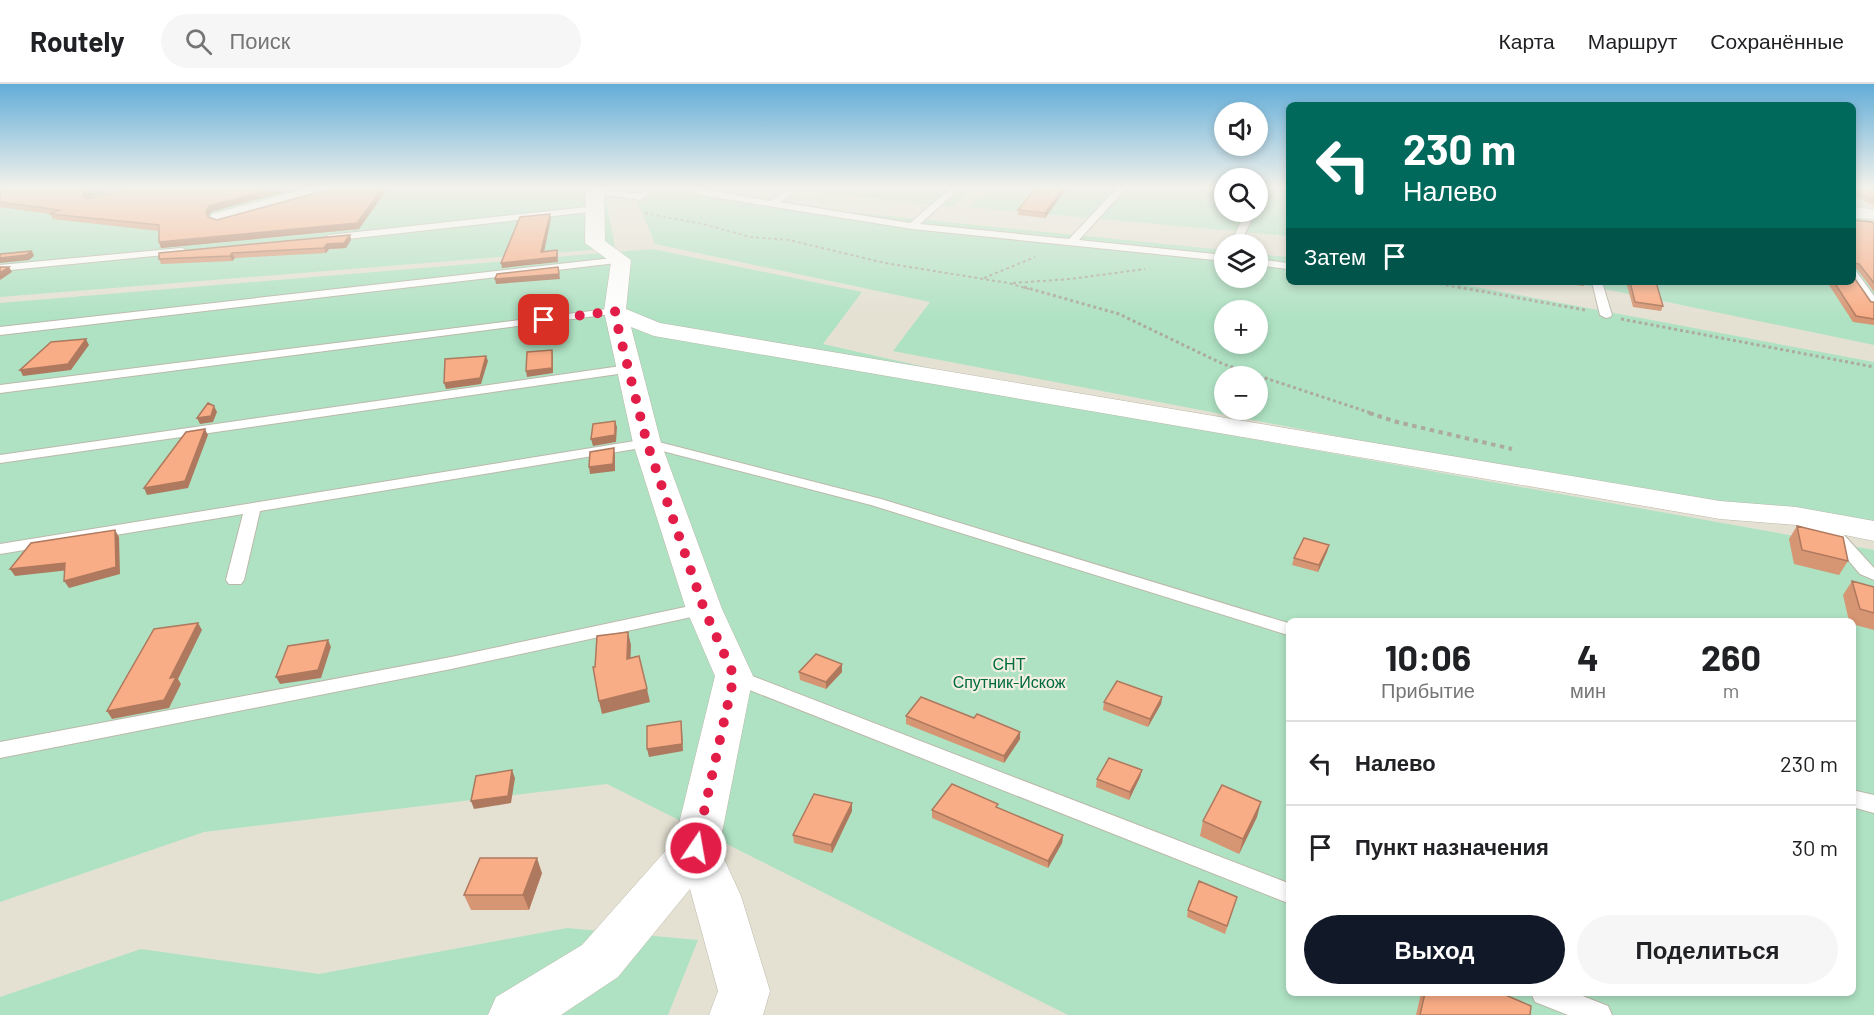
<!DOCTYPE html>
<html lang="ru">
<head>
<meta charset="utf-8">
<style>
	:root { --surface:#fff; --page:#f6f6f6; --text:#202124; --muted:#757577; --line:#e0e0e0; --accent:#111827 }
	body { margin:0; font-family:Barlow,sans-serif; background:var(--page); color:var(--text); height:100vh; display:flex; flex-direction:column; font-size:22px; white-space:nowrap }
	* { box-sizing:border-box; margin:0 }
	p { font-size:20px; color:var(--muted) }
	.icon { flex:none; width:33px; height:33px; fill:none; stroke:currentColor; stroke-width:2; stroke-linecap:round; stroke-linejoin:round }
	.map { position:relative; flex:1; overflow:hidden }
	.details { position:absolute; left:1286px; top:534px; width:570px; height:378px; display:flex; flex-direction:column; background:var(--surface); border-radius:9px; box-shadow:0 3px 9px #0003 }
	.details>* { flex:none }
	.guide { position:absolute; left:1286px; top:18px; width:570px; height:183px; border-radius:9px; box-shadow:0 3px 9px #0003; background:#00695c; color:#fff; overflow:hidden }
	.tools { position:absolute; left:1214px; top:18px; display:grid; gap:12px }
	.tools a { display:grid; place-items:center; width:54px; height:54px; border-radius:50%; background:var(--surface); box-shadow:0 3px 9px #0003; font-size:30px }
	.pin { position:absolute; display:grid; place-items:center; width:51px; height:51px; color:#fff; margin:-26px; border-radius:12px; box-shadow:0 3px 9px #0006 }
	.me { position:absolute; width:66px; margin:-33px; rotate:12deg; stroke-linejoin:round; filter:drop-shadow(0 0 4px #0008) }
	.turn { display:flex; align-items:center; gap:21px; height:126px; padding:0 18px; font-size:27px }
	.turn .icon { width:78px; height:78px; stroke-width:2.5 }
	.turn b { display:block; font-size:42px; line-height:51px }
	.then { display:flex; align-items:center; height:57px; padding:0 18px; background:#0003; gap:12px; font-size:22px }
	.eta { display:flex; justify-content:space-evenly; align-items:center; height:102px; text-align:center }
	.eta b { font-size:36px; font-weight:700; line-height:42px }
	.cta { display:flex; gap:12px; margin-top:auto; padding:12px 18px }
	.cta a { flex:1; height:69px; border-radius:36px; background:var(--accent); color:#fff; font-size:24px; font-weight:700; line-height:69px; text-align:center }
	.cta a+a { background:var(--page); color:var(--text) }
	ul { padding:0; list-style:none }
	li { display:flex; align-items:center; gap:18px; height:84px; padding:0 18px; border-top:2px solid var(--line) }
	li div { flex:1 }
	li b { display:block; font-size:22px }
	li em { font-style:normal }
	header { display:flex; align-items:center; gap:36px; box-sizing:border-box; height:84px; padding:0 30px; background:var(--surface); border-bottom:2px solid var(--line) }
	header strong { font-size:28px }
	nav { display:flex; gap:33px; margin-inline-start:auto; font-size:21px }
	.search { width:420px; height:54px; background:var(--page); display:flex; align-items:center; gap:15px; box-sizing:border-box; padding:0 21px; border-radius:33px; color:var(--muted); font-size:22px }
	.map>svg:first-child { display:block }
</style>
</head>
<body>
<header>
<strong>Routely</strong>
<div class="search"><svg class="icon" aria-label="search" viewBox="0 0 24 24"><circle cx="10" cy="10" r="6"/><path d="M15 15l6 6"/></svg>Поиск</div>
<nav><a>Карта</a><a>Маршрут</a><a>Сохранённые</a></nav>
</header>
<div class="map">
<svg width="1874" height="931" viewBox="0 0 1874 931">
	<rect width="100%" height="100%" fill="#e4e1d3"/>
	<path fill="#afe2c3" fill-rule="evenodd" d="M0,104h604l11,60 -615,49z
		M632,104h73l44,14 475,48v28h33v-24l31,3v25h162l424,80v177l-981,-188 37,-49 -275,-58zM1224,226h33v34h-33zM1224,292h33v34h-33z
		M783,104h192l-23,19z
		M992,104h232v24h33v-24h31v48l-319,-29z
		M1853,134l21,3v124l-303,-63h281z
		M652,165l210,43 -39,52 395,89 656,117v465h-806l-461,-231 -403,48 -204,70v-599zM1288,537h564v372h-564z
		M567,844l131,12 -30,75h-668v-18l141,-48 178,25z"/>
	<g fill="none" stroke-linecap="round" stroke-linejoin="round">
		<defs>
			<path id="service" d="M596,104l42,6 9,-6h10l-17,12 -47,-7 -1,-2z
				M684,104h13l73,13 20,-13h11l-21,14 130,21 41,-35h9l-40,36 149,15 48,-51h9l-47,52 145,15v6l-312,-32 -212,-34z
				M1257,108l5,2 -5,6z
				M596,122l5,3 -2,2 -270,30 -5,-3 5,-3z
				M1246,128h9l-15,32h-10z
				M181,164l4,1v4l-185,18v-6z
				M621,173l4,1v4l-625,73v-8z
				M1257,175l31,4v6l-31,-4z
				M1852,186l4,1 18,25v11l-4,-1 -18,-25z
				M1592,198h10l10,33 -2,2 -4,1 -6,-3z
				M615,224l4,1v4l-619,80v-8z
				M628,281l6,4 -2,3 -632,91v-8z
				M647,355l234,60 407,124v12l-417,-130 -224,-58 -387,64 -16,69 -3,4h-12l-3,-4 17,-66 -243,40v-10z
				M1804,432l40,19 30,33v12l-14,-6 -28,-33 -34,-17 -2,-3 2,-3z
				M704,519l6,2 3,4 -3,4 -259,56 -451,89v-16l451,-85z
				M734,585l554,214v20l-561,-222 -3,-5 3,-5z
				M1852,706l22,5v18l-22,-6z
				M1531,909h44l33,13 4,9h-44l-33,-13z"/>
			<path id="minor" d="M308,104h29l-2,4 -116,32 -7,-2 -2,-4 2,-4z
				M586,104h18l1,53 26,19 -5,49 34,14 1060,178 76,6 78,14v20l-78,-16 -76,-6 -1066,-183 -23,-9 30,116 61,166 31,67 -34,172 22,48 29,95 -7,24h-54l9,-24 -28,-102 -72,88 -57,38h-73l8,-18 86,-52 93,-105 40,-164 -29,-67 -53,-166 -29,-132 7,-49 -26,-19z
				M1852,123l22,2v10l-22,-1z"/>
		</defs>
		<use href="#service" stroke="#bbb8aa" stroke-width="2"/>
		<use href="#minor" stroke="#bbb8aa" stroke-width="1"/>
		<path stroke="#acaa9e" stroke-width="2" stroke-dasharray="3 3" stroke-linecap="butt" d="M645,129l58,11 47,13 39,3 96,23 123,20 21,6
			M984,194l51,-21
			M1428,198l39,7
			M1013,199l57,-4 75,-10"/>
		<path stroke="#acaa9e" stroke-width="3" stroke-dasharray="3 3" stroke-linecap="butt" d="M1024,203l95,27 104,50 151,50
			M1458,203l127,23
			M1621,235l253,48"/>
		<path stroke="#acaa9e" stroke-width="4" stroke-dasharray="4.5 4.5" stroke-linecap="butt" d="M1369,329l28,9 115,27"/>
		<use href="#service" fill="#fff" fill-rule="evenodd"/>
		<use href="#minor" fill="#fff" fill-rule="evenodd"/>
	</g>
	<path fill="#d69573" d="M0,104l86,10 1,1 124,13 -3,5 9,3 142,9 -198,19 -2,-6v-11l-106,-12 -3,-5 -50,-7z
		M1067,104l-22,30 -27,-3v-5z
		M1852,104h22v17l-22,-10z
		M1852,136l22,4v68l-17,-23 -4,-1v8l18,26h3v23l-21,-3 -26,-40h25z
		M350,151l1,5 -5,8 -17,1 -3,4 -91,5 -3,3 -71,3 -2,-5z
		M1560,198h25l-1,4 -23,-3z
		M1626,198h30l7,24 -2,5 -28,-4z
		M1797,442l51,35 -9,14 -45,-11 -5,-25z
		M1329,461l-2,7 -9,20 -26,-7 2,-7z
		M1852,497l22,6v43l-22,-6v-3h-3l-6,-26z
		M799,588h43l-16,17 -26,-9z
		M1162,613l-1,7 -13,23 -45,-17 1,-8z
		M906,632l114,23 -16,24 -98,-39z
		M1142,686l-2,7 -11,23 -33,-13 1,-8z
		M852,719v8l-20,42 -38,-10 -1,-8z
		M998,724l65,27 -1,8 -14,25 -116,-50v-8z
		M1257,733l-18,37 -39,-18 3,-15z
		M542,789l-13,37h-58l-7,-15z
		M1235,820l-10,30 -38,-17 1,-7z
		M1421,909h80l29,22h-114z"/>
	<path fill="#ae795e" d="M100,104h22l-36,10 -1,2 -3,-5 2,-3z
		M277,104h21l-87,24 -3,5 -2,-6 3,-5z
		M383,104h5l-29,41 -198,19 -2,-6z
		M1064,104h3l-22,30v-5z
		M550,130l1,5 -8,38 -2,-5z
		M350,151l1,5 -5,8 -17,1 -3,4 -2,-5 3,-4z
		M557,166l1,12 -56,6 -1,-5z
		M32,167l2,5 -5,4 -29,3v-5z
		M232,169l3,5 -3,3 -2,-5z
		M9,183l3,5 -12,8v-7z
		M558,183l2,12 -64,5 -1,-5z
		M86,255l3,6 -18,25 -48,6 -3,-6z
		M552,266l1,6v17l-26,4 -1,-6z
		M486,272l2,5 -7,23 -35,5 -2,-6z
		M214,322l3,6 -4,10 -13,2 -3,-6z
		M615,337l2,6 -1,15 -23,4 -2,-7z
		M205,345l3,6 -20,53 -41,7 -3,-7z
		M614,364l1,7v16l-25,3 -1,-7z
		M115,446l4,7 1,37 -51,14 -5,-7z
		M1329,461l-2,7 -9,20 1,-7z
		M65,479l5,7 -55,6 -5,-7z
		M198,539l4,7 -24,49 3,5 -12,24 -57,11 -5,-8 63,-33z
		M628,548l3,13 -1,27 -3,-13z
		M328,556l3,7 -10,31 -41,6 -4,-7z
		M842,580v8l-16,17v-7z
		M647,605l3,13 -48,12 -3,-13z
		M1162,613l-1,7 -13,23 2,-8z
		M681,637l1,8 1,22 -34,6 -2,-8z
		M1020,648v7l-16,24v-7z
		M512,686l3,8 -4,25 -37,6 -3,-8z
		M1142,686l-2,7 -11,23 1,-8z
		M1261,718l-4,15 -18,37 4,-15z
		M852,719v8l-20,42 -1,-8z
		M1063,751l-1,8 -14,25v-7z
		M537,774l5,15 -13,37 -6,-15z"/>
	<path fill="#f9ad86" stroke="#ae795e" stroke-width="1.5" d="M0,104h100l-16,4 -2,3 5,4 46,-11h144l-68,18 -3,5 2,6 9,3 117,-32h49l-26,35 -198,19v-17l-109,-11 10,-4 -60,-8z
		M1036,104h28l-19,25 -27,-3z
		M1852,104h22v11l-22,-9z
		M550,130l-9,38 16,-2v7l-56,6 19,-46z
		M1852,136l20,2 2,2v59l-15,-19 -6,-1v13l18,26h3v17l-18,-3 -22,-34h18z
		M350,151l-6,8 -17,1 -3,4 -92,5 -2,3 -71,3v-6z
		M32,167l-6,4 -26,3v-4z
		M0,183h9l-9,6z
		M558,183l1,7 -64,5 2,-5z
		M1630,198h26l7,24 -28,-4z
		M86,255l-18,25 -48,6 31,-28z
		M552,266v18l-26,3 1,-19z
		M486,272l-6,22 -36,5 1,-24z
		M208,319l6,3 -3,10 -14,2z
		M615,337v14l-24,4 2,-15z
		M205,345l-20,52 -41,7 42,-56z
		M614,364l-1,16 -24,3 1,-15z
		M1797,442l46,11 5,24 -46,-11z
		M115,446l1,37 -52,14 1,-18 -55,6 21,-26z
		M1304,454l25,7 -10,20 -25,-7z
		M1852,497l22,6v26l-14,-4z
		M198,539l-28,55 6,-1 -12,23 -57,11 47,-82z
		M628,548l-1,27 12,-3 8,33 -48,12 -6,-34h2l2,-31z
		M328,556l-10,30 -42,7 12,-31z
		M816,570l26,10 -16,18 -27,-10z
		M1117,597l45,16 -12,22 -46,-17z
		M921,613l53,21 3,-4 43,18 -16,24 -98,-40z
		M681,637l1,23 -35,5v-23z
		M1109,674l33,12 -12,22 -33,-13z
		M512,686l-4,26 -37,5 5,-25z
		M952,700l46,20 -2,3 67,28 -15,26 -116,-51z
		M1222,701l39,17 -18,37 -40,-18z
		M814,710l38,9 -21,42 -38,-10z
		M480,774h57l-14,37h-59z
		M1199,797l38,16 -10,29 -39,-16z
		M1425,909h76l30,13 -1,9h-110z"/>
	<linearGradient id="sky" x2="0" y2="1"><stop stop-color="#62add8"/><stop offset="0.44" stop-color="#f3f2eb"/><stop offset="1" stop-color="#f3f2eb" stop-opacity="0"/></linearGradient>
	<rect width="1874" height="235" fill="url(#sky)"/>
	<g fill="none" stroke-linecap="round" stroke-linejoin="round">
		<path stroke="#e11d48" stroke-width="10" stroke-dasharray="0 18" d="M544,236l71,-9 4,21 28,111 57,166 30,67 -38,172"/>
	</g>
	<g text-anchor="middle" stroke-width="4.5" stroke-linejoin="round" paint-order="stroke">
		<g font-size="16" fill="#016940" stroke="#f1efe0">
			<text x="1009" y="586">СНТ<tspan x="1009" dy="18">Спутник-Искож</tspan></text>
		</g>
	</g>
</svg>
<div class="tools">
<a><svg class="icon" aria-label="sound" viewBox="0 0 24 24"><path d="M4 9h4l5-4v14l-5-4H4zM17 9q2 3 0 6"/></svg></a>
<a><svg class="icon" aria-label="search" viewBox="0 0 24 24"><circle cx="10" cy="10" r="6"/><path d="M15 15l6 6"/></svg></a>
<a><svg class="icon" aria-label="layers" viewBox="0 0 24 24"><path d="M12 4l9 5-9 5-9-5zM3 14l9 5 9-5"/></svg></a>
<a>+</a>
<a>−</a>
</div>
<div class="pin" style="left:544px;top:236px;background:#d93025"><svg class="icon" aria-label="arrive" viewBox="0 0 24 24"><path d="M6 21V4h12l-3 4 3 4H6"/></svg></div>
<svg class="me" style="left:696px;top:764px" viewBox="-20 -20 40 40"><circle r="17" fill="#e11d48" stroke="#fff" stroke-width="3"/><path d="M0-11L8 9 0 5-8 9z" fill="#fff"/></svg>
<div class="guide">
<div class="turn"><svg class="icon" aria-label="left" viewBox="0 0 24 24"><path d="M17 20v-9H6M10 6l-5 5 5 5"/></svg><div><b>230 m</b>Налево</div></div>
<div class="then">Затем<svg class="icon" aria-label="arrive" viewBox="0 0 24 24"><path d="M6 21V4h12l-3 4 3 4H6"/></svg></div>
</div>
<section class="details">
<div class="eta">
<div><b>10:06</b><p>Прибытие</p></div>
<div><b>4</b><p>мин</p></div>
<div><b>260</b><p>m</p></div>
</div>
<ul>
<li><svg class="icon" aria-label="left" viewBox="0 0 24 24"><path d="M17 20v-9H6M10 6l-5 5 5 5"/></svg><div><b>Налево</b></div><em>230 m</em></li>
<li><svg class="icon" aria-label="arrive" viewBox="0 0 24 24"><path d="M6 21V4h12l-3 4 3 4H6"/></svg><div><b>Пункт назначения</b></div><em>30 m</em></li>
</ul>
<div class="cta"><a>Выход</a><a>Поделиться</a></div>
</section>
</div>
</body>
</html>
